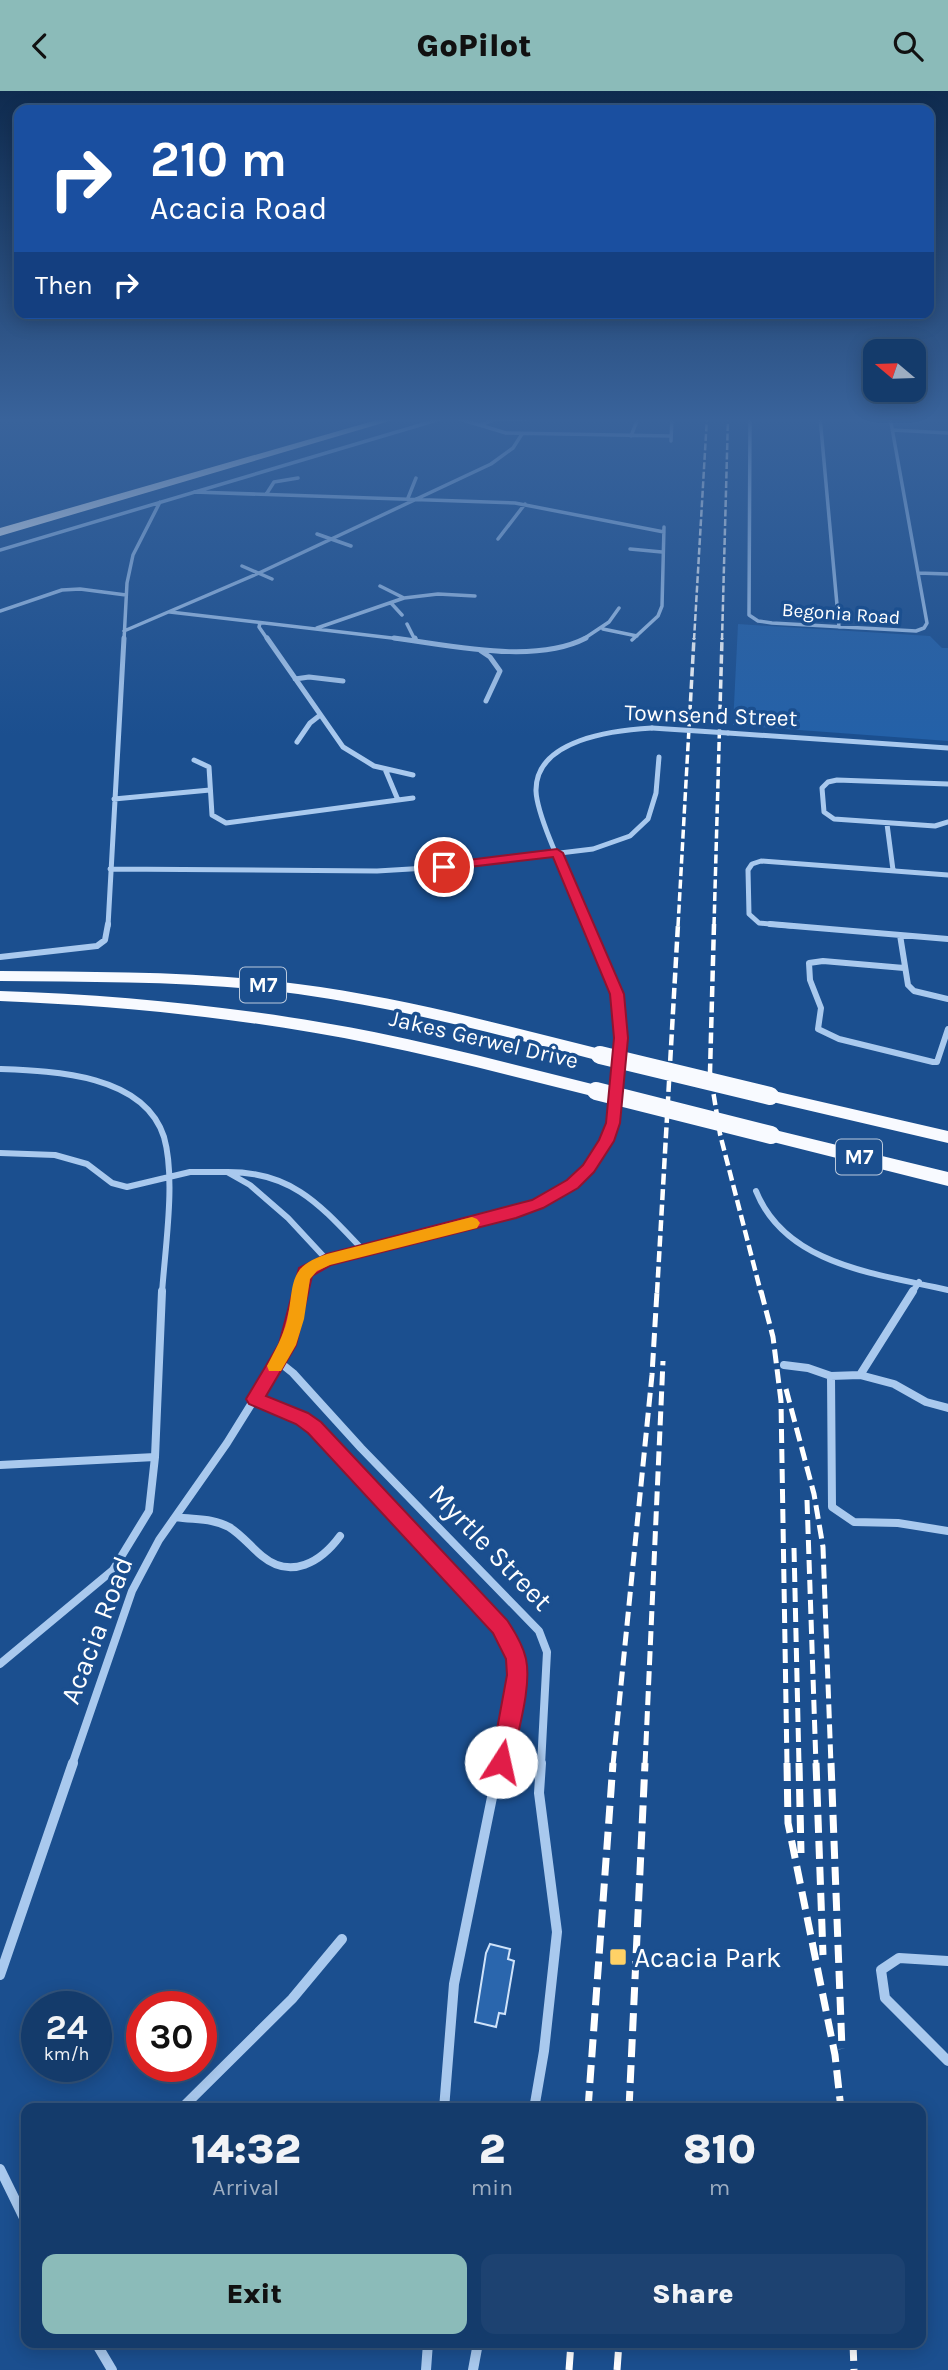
<!DOCTYPE html>
<html lang="en">
<head>
<meta charset="utf-8">
<style>
	:root { --surface:#143b6b; --page:#1d4271; --text:#f1f3f6; --muted:#9dadc1; --line:#33557e; --accent:#8bbbb9 }
	body { margin:0; font-family:Karla,sans-serif; background:var(--page); color:var(--text); height:100vh; display:flex; flex-direction:column; font-size:26px; white-space:nowrap }
	* { box-sizing:border-box; margin:0 }
	p { font-size:23px; color:var(--muted) }
	.icon { flex:none; width:38px; height:38px; fill:none; stroke:currentColor; stroke-width:2; stroke-linecap:round; stroke-linejoin:round }
	.map { position:relative; flex:1; overflow:hidden }
	.drawer { position:absolute; left:21px; top:2012px; width:905px; height:245px; display:flex; flex-direction:column; background:var(--surface); border-radius:14px; box-shadow:0 4px 18px #0003,0 0 0 2px var(--line) }
	.drawer>* { flex:none }
	.banner { position:absolute; left:14px; top:14px; width:920px; height:214px; border-radius:14px; box-shadow:0 4px 18px #0003,0 0 0 2px var(--line); background:#1a4fa0; color:#fff; overflow:hidden }
	.needle { width:46px; rotate:289deg }
	.buttons { position:absolute; left:863px; top:248px; display:grid; gap:14px }
	.buttons a { display:grid; place-items:center; width:63px; height:63px; border-radius:14px; background:var(--surface); box-shadow:0 4px 18px #0003,0 0 0 2px var(--line); font-size:35px }
	.speed { position:absolute; left:21px; top:1900px; display:flex; gap:14px; font-size:35px; font-weight:700; text-align:center }
	.speed>* { display:grid; place-content:center; width:91px; height:91px; border-radius:50%; background:var(--surface); box-shadow:0 4px 18px #0003,0 0 0 2px var(--line); line-height:1 }
	.speed small { font-size:18px; font-weight:400 }
	.speed .limit { border:10px solid #d22; background:#fff; color:#111 }
	.pin { position:absolute; display:grid; place-items:center; width:60px; height:60px; color:#fff; margin:-30px; border:4px solid #fff; border-radius:50%; box-shadow:0 2px 7px #0007 }
	.me { position:absolute; width:77px; margin:-38px; rotate:10deg; stroke-linejoin:round; filter:drop-shadow(0 0 5px #0008) }
	.turn { display:flex; align-items:center; gap:24px; height:147px; padding:0 21px; font-size:32px }
	.turn .icon { width:91px; height:91px; stroke-width:2.5 }
	.turn b { display:block; font-size:49px; line-height:60px }
	.then { display:flex; align-items:center; height:66px; padding:0 21px; background:#0003; gap:14px; font-size:26px }
	.eta { display:flex; justify-content:space-evenly; align-items:center; height:119px; text-align:center }
	.eta b { font-size:42px; font-weight:800; line-height:49px }
	.action { display:flex; gap:14px; margin-top:auto; padding:14px 21px }
	.action a { flex:1; height:80px; border-radius:14px; background:var(--accent); color:#111; font-size:28px; font-weight:800; line-height:80px; text-align:center }
	.action a+a { background:var(--page); color:var(--text) }
	header { display:flex; justify-content:space-between; align-items:center; height:91px; padding:0 21px; background:var(--accent); color:#111; font-size:32px; font-weight:800 }
	.map>svg:first-child { display:block }
</style>
</head>
<body>
<header><svg class="icon" aria-label="back" viewBox="0 0 24 24"><path d="M15 5l-7 7 7 7"/></svg>GoPilot<svg class="icon" aria-label="search" viewBox="0 0 24 24"><circle cx="10" cy="10" r="6"/><path d="M15 15l6 6"/></svg></header>
<div class="map">
<svg width="948" height="2279" viewBox="0 0 948 2279">
	<rect width="100%" height="100%" fill="#1b4f8f"/>
	<path fill="#2461a8" d="M738,533l192,12 12,12h6v93l-215,-16z"/>
	<path fill="#2a66ad" stroke="#cfe3fa" stroke-width="2" d="M490,1853l20,5 -2,10 6,2 -9,53 -6,-1 -3,14 -21,-5 11,-69z"/>
	<g fill="none" stroke-linecap="round" stroke-linejoin="round">
		<path stroke="#a9c9ee" stroke-width="3.5" d="M453,326l53,16 165,3
			M750,326l-1,198 9,6 14,2 144,8 8,-3 3,-5 -37,-206
			M820,326l19,210
			M480,334l13,-5 34,-1
			M892,339l56,3
			M631,345l6,-15
			M671,350l1,-24
			M194,401l321,11 149,29
			M267,402l7,-11 24,-4
			M408,407l8,-20
			M317,443l34,12
			M498,448l27,-35
			M630,458l32,3
			M0,459l447,-133
			M242,475l30,13
			M918,482l30,1
			M380,495l24,12
			M391,512l11,12
			M0,520l62,-21 18,-1 46,6
			M170,521l239,28
			M260,532l-1,4 9,13
			M407,533l8,16
			M317,537l87,-30 34,-4 37,2
			M603,538l34,7
			M124,540l135,-58 232,-109 22,-16 9,-14
			M124,549l3,-57 6,-28 27,-53
			M582,549l27,-18 10,-14
			M632,549l26,-24 4,-10 2,-79"/>
		<path stroke="#a9c9ee" stroke-width="5" d="M267,547l76,109 31,19 39,9
			M394,547c56,7 140,27 192,0
			M415,547l1,3
			M481,560l9,6 10,14 -14,30
			M295,588l14,-2 34,4
			M728,642l220,15
			M297,651l13,-19 9,-7
			M194,669l15,7 3,48 14,8 187,-25
			M385,678l13,31
			M948,693l-111,-4 -9,2 -6,6 2,24 10,7 101,7 13,-4
			M114,708l96,-9
			M887,733l6,46
			M110,778l267,2 67,-4 149,-18 37,-13 18,-17 8,-26 3,-36
			M108,835l16,-288
			M588,835c-13,-31 -51,-106 -52,-135 -1,-52 79,-61 116,-63
			M791,835l-32,-3 -10,-9 -1,-44 4,-6 9,-3 187,14"/>
		<path stroke="#a9c9ee" stroke-width="6" d="M770,833l178,15
			M900,844l8,50 6,6 34,8
			M0,866l97,-11 8,-6 3,-16
			M904,877l-81,-7 -14,2 1,17 11,28 -3,21 21,10 94,23h4l11,-33
			M0,978c54,2 144,5 164,68 12,42 1,111 -2,156
			M0,1062l55,2 32,9 25,19 15,4 63,-15h37l23,13 38,33 39,42
			M228,1081c65,0 93,34 135,78
			M756,1100c30,75 123,83 192,99
			M300,1202l5,-21 22,-12 189,-48 37,-16 19,-12 25,-27 16,-34 8,-85 -4,-44 -29,-70
			M912,1202l7,-11"/>
		<path stroke="#a9c9ee" stroke-width="8" d="M278,1270l15,12 68,75 178,183 8,21 -6,113
			M784,1274l24,3 23,8 29,-1 34,9 32,18 22,6
			M860,1284l53,-84
			M831,1285l1,131 22,15 44,1 50,8
			M255,1308l47,19 13,10 185,199 11,17 6,31 -18,90
			M0,1374l155,-8
			M176,1426c18,3 37,1 53,10 13,8 22,20 33,29 29,24 59,6 78,-20
			M0,1573l113,-94 36,-59 6,-54 7,-166
			M72,1674l60,-174 27,-51 68,-97 61,-98 13,-54"/>
		<path stroke="#a9c9ee" stroke-width="10" d="M948,1870l-49,-3 -18,12 4,28 63,63
			M0,1884l73,-212
			M181,2018l111,-110 50,-60
			M444,2018l10,-125 45,-221
			M534,2018l10,-58 13,-119 -18,-139 2,-30
			M0,2078l26,53
			M96,2252l16,27
			M426,2279l2,-27
			M473,2279l5,-27"/>
		<path fill="#f8faff" fill-rule="evenodd" d="M0,880c99,1 199,0 298,13 102,13 202,40 302,65l9,6 -9,6c-100,-26 -200,-53 -302,-67 -99,-13 -199,-12 -298,-13z
			M0,900c126,4 251,17 374,41 75,15 148,35 222,53l9,6 -9,6c-74,-18 -147,-38 -222,-53 -123,-25 -248,-38 -374,-43z
			M770,999l178,41v12l-184,-43 -3,-4z
			M771,1038l177,43v14l-183,-46 -3,-5 3,-5z"/>
		<path fill="#fff" fill-rule="evenodd" d="M387,326h16l-403,119v-8z"/>
		<path stroke="#fff" stroke-width="2.5" stroke-dasharray="7 2.5" stroke-linecap="butt" d="M694,549l13,-223
			M722,549l6,-223"/>
		<path stroke="#fff" stroke-width="3.5" stroke-dasharray="9 3.5" stroke-linecap="butt" d="M678,835l16,-288
			M714,835l8,-288"/>
		<path stroke="#fff" stroke-width="4.5" stroke-dasharray="11 4.5" stroke-linecap="butt" d="M714,833l-4,148 10,62 41,159
			M657,1202l21,-369"/>
		<path stroke="#fff" stroke-width="5" stroke-dasharray="14 6" stroke-linecap="butt" d="M761,1200l12,46 8,64 6,364
			M786,1298l28,105 9,53 8,218
			M807,1409l9,265
			M794,1457l5,217
			M613,1674l39,-390 5,-84
			M645,1674l18,-404"/>
		<path stroke="#fff" stroke-width="7" stroke-dasharray="18 8" stroke-linecap="butt" d="M787,1672l1,60 47,232 6,54
			M799,1672l2,90
			M816,1672l7,192
			M831,1672l11,286
			M588,2018l25,-346
			M629,2018l16,-346
			M853,2252l1,27
			M569,2279l2,-27
			M617,2279l2,-27"/>
		<path stroke="#a9c9ee" stroke-width="5" d="M652,637l76,5"/>
		<path stroke="#f8faff" stroke-width="18" d="M600,964l170,41
			M596,1000l175,44"/>
	</g>
	<linearGradient id="sky" x2="0" y2="1"><stop stop-color="#0f2b4f"/><stop offset="0.51" stop-color="#39639b"/><stop offset="1" stop-color="#39639b" stop-opacity="0"/></linearGradient>
	<rect width="948" height="645" fill="url(#sky)"/>
	<path fill="#e11d48" stroke="#92132f" stroke-width="2" d="M557,758l6,4 61,141 4,44 -8,85 -6,18 -20,31 -16,16 -35,20 -27,10 -185,47 -19,11 -16,69 -30,51 42,17 13,9 186,198c8,12 16,25 19,39 6,28 -9,75 -14,103l-3,8 -8,3 -7,-3 -3,-8 16,-87 -1,-16 -13,-26 -185,-200 -12,-9 -47,-20 -3,-5 33,-55 20,-76 28,-14 205,-54 35,-20 16,-15 16,-25 7,-17 8,-85 -4,-44 -57,-137 -109,13 -6,-3 6,-4z"/>
	<path fill="#f59e0b" d="M472,1126l5,2 3,4 -3,5 -147,37 -13,6 -7,8 -6,40 -8,26 -15,26h-12l-2,-5c8,-16 16,-29 20,-46 8,-34 -1,-53 40,-66z"/>
	<rect fill="#ffd166" stroke="#1b4f8f" stroke-width="2.5" x="609" y="1857" width="18" height="18" rx="3.5"/>
	<g text-anchor="middle" stroke-width="7" stroke-linejoin="round" paint-order="stroke">
		<g font-size="19" fill="#fff" stroke="#1b4f8f">
			<text transform="translate(841 522) rotate(4)" y="7">Begonia Road</text>
		</g>
		<g fill="#1b4f8f" stroke="#bbcadd" stroke-width="2">
			<rect x="240" y="876.5" width="46" height="35" rx="5"/>
			<rect x="836" y="1048.5" width="46" height="35" rx="5"/>
		</g>
		<g font-size="21" font-weight="bold" fill="#fff">
			<text x="263" y="901">M7</text>
			<text x="859" y="1073">M7</text>
		</g>
		<g font-size="23" fill="#fff" stroke="#1b4f8f">
			<text transform="translate(711 624) rotate(2)" y="8">Townsend Street</text>
			<text transform="translate(484 948) rotate(13)" y="8">Jakes Gerwel Drive</text>
		</g>
		<g font-size="28" fill="#fff" stroke="#1b4f8f">
			<text transform="translate(491 1456) rotate(46)" y="10">Myrtle Street</text>
			<text transform="translate(96 1539) rotate(-69)" y="10">Acacia Road</text>
		</g>
		<g font-size="28" fill="#fff" stroke="#1b4f8f" text-anchor="start">
			<text x="634" y="1876">Acacia Park</text>
		</g>
	</g>
</svg>
<div class="buttons">
<a><svg class="needle" viewBox="-14 -14 28 28"><path d="M0-13l5 13h-10z" fill="#e53935"/><path d="M0 13l5-13h-10z" fill="#9dadc1"/></svg></a>
</div>
<div class="speed"><div>24<small>km/h</small></div><div class="limit">30</div></div>
<div class="pin" style="left:444px;top:776px;background:#d93025"><svg class="icon" aria-label="arrive" viewBox="0 0 24 24"><path d="M6 21V4h12l-3 4 3 4H6"/></svg></div>
<svg class="me" style="left:501px;top:1671px" viewBox="-20 -20 40 40"><circle r="19" fill="#fff"/><path d="M0-13L10 11 0 6-10 11z" fill="#e11d48"/></svg>
<div class="banner">
<div class="turn"><svg class="icon" aria-label="right" viewBox="0 0 24 24"><path d="M7 20v-9h11M14 6l5 5-5 5"/></svg><div><b>210 m</b>Acacia Road</div></div>
<div class="then">Then<svg class="icon" aria-label="right" viewBox="0 0 24 24"><path d="M7 20v-9h11M14 6l5 5-5 5"/></svg></div>
</div>
<section class="drawer">
<div class="eta">
<div><b>14:32</b><p>Arrival</p></div>
<div><b>2</b><p>min</p></div>
<div><b>810</b><p>m</p></div>
</div>
<div class="action"><a>Exit</a><a>Share</a></div>
</section>
</div>
</body>
</html>
